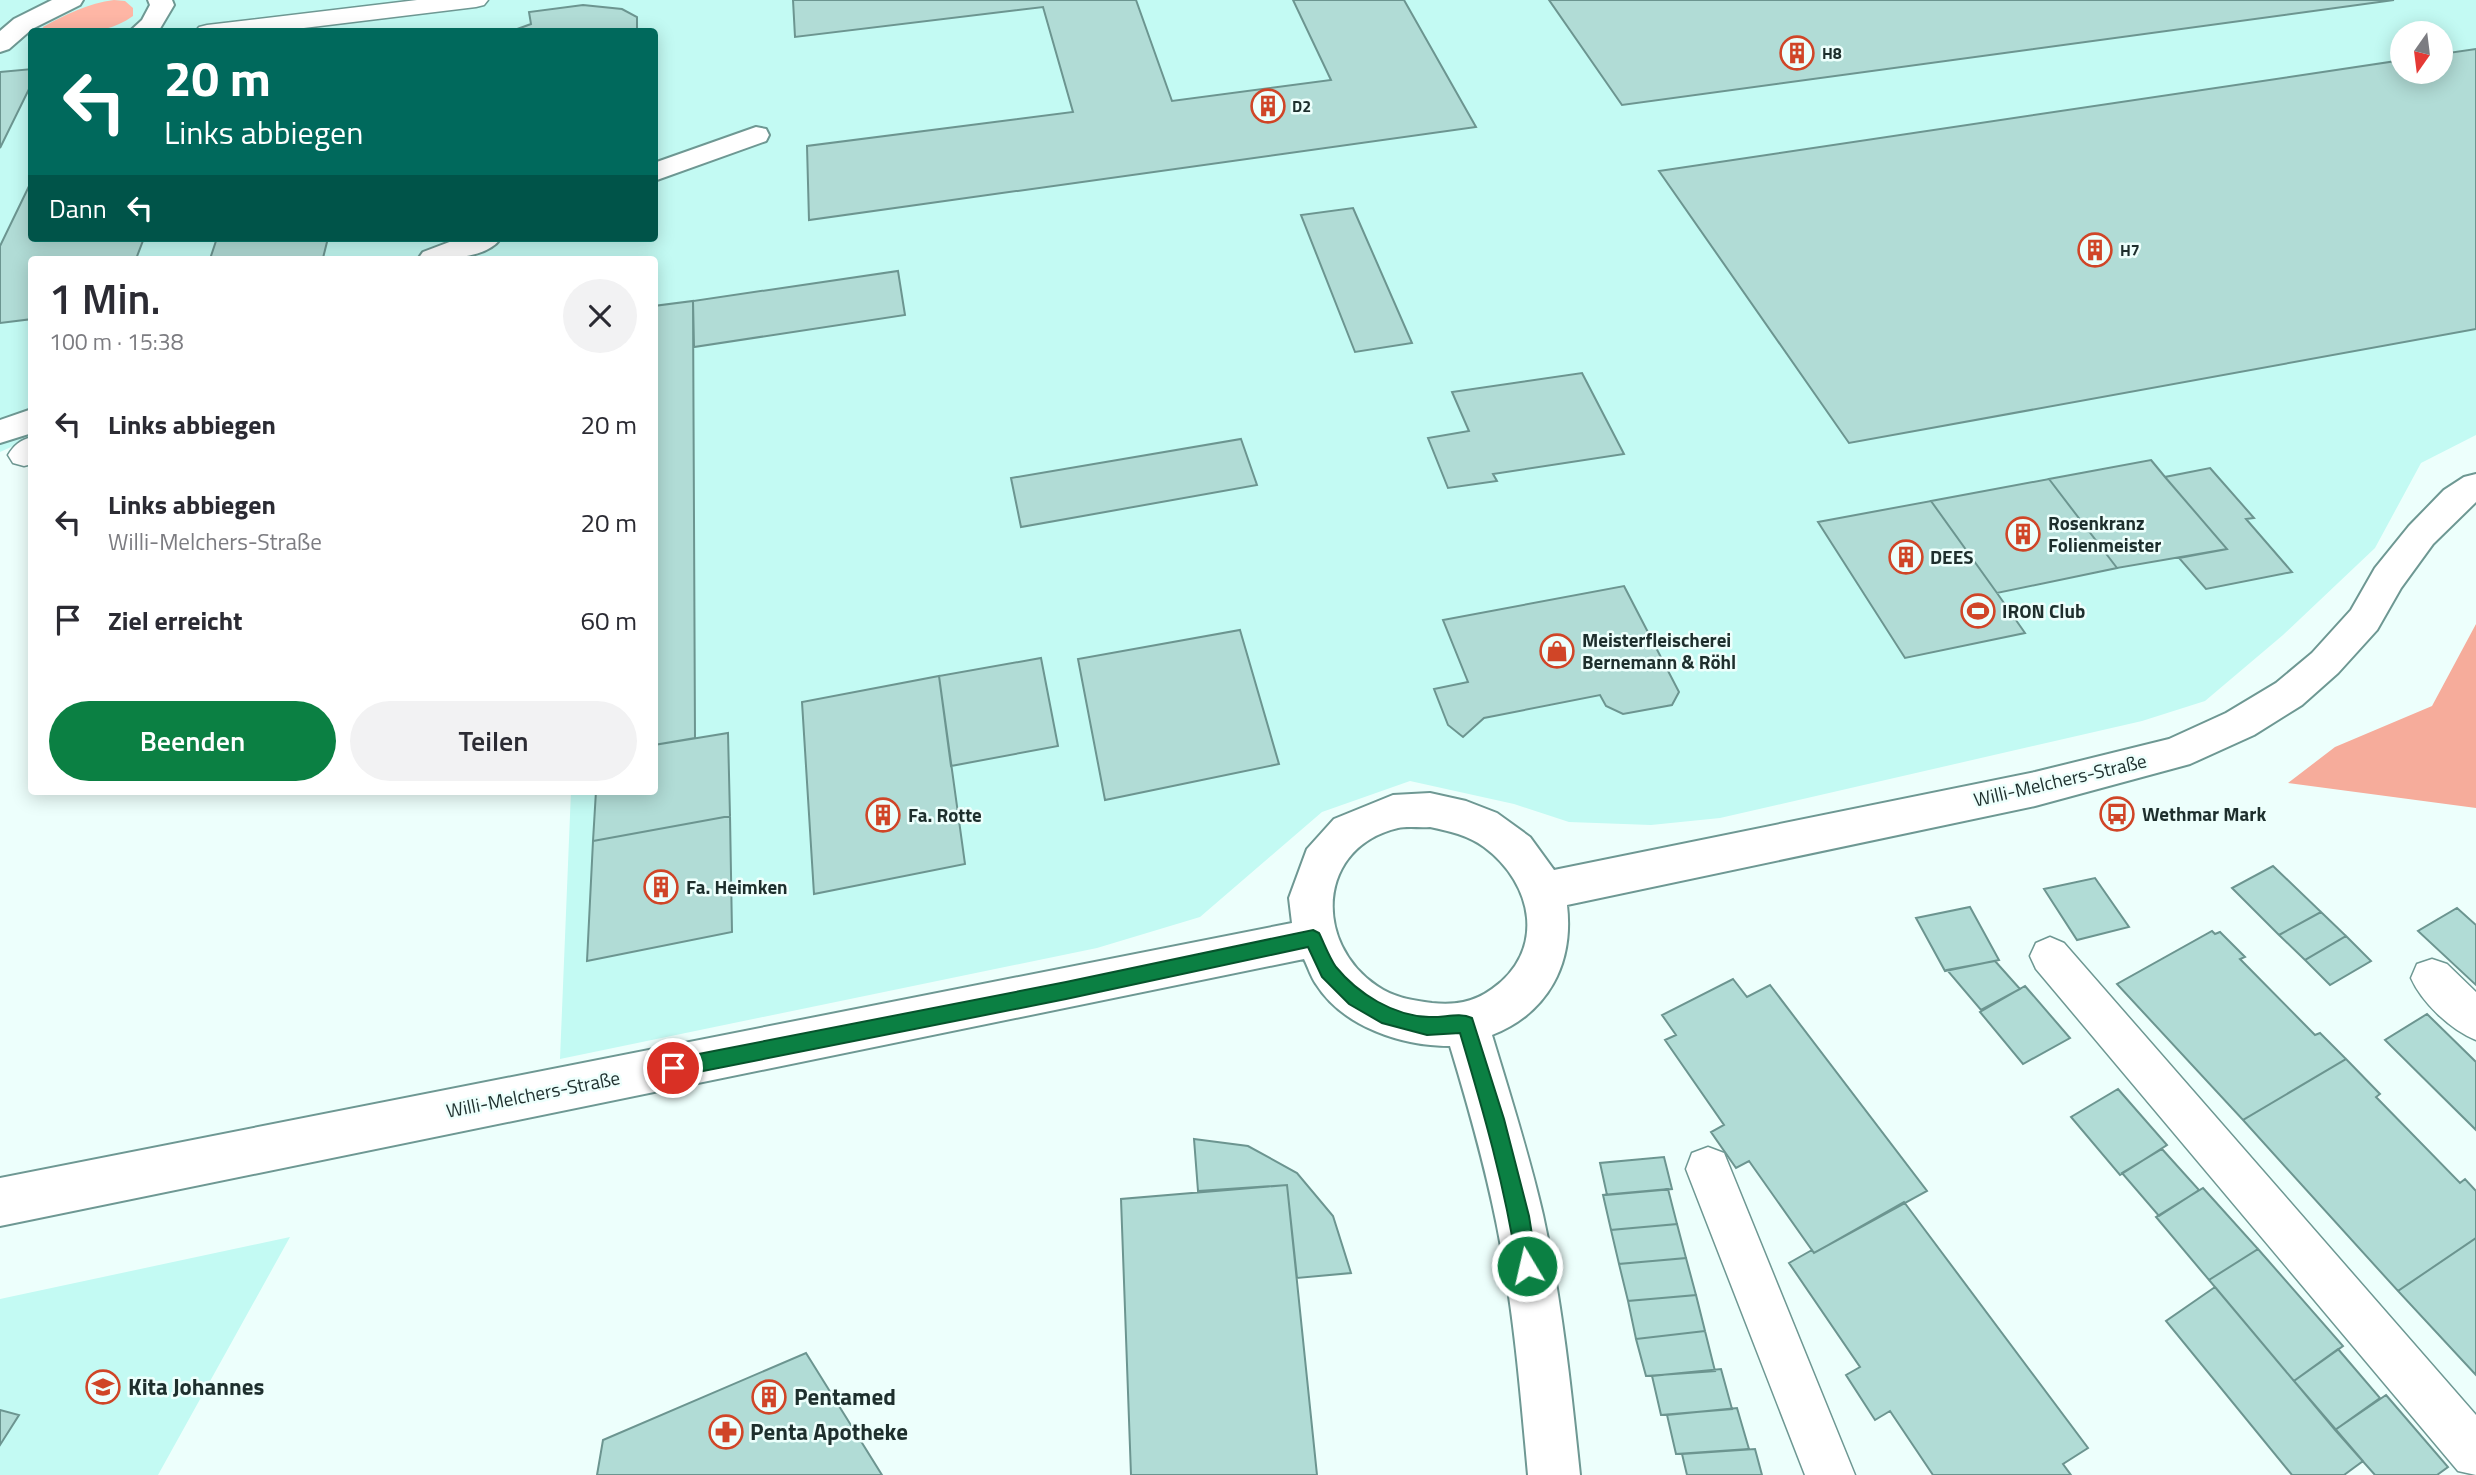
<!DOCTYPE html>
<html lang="de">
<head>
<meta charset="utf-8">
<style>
	:root { --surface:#fff; --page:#f2f2f3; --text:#2b2b33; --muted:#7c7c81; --accent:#0b8043 }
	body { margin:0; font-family:"Titillium Web",sans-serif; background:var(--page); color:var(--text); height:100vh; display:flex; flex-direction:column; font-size:26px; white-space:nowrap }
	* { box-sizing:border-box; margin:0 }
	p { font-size:23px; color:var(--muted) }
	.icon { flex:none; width:38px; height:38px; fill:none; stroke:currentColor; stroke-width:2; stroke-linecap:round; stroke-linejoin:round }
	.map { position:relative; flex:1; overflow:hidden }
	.drawer { position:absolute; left:28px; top:256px; width:630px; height:539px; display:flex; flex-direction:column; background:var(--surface); border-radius:7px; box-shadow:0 4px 18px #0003 }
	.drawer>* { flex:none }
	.hud { position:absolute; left:28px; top:28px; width:630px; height:214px; border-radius:7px; box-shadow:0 4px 18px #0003; background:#00695c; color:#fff; overflow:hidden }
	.needle { width:46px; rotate:194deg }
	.tools { position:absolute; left:2390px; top:21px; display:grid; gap:14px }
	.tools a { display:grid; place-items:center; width:63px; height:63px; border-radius:50%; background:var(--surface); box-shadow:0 4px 18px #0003; font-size:35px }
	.pin { position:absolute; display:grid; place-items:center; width:60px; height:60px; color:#fff; margin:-30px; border:4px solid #fff; border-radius:50%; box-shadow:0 2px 7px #0007 }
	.me { position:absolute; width:77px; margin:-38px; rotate:351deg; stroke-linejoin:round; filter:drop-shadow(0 0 5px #0008) }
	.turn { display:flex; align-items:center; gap:24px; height:147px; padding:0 21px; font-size:32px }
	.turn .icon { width:91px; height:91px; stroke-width:2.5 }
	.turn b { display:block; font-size:49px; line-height:60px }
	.then { display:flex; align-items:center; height:66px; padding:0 21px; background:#0003; gap:14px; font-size:26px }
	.round { display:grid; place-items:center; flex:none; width:74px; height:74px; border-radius:37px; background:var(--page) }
	.headline { display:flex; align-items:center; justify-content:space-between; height:119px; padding:0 21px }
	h1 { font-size:42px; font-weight:600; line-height:52px }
	.primary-button { display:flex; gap:14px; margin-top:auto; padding:14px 21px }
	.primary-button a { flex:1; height:80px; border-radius:42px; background:var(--accent); color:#fff; font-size:28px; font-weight:600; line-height:80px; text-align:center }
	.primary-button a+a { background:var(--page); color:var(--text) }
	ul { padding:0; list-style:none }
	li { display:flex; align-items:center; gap:21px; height:98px; padding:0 21px }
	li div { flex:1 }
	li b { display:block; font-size:26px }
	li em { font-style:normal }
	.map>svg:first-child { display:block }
</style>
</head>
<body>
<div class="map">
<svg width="2476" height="1475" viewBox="0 0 2476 1475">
	<rect width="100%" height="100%" fill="#edfffc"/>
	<path fill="#c3faf3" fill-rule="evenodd" d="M0,0h2476v435l-55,28 -46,85 -92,87 -78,66 -63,20 -422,97 -69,7 -82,-3 -55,-18 -104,-23 -88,31 -122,105 -103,31 -537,111 11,-268h83v-532h-622l-1,179 -31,14zM32,32h622v206h-622zM2403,33h38v39h-38z
		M290,1237l-132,238h-158v-176z"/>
	<path fill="#feb6a5" d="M114,0l11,1 8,7v8c-27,20 -59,16 -91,15l1,-4c21,-12 46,-24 71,-27z"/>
	<path fill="#f6ac9b" d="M2476,624v184l-188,-25 47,-36 97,-41z"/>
	<path fill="#b1dcd6" stroke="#6c9590" stroke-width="2" d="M793,0h343l36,101 159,-21 -38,-80h111l72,127 -667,93 -2,-74 266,-34 -30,-105 -248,30z
		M1549,0h845l-772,105z
		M583,5l39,4 15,8v13l-128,2 22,-8 -2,-12z
		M2476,49v280l-627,114 -190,-272 744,-111v12h38v-18z
		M32,69v14l-32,65v-76z
		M32,180v58h112l-8,21h-104v60l-32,4v-77z
		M1353,208l59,135 -57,9 -54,-137z
		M217,238h111l-5,20 -113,1z
		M898,271l7,44 -211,32 -1,-46z
		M693,301l2,437 -41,7v-439z
		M1582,373l42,81 -131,20 4,7 -49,7 -20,-50 41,-7 -17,-39z
		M1241,439l16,46 -236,42 -10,-49z
		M2151,460l14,17 62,72 -110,19 -68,-89z
		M2210,468l44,50 -8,1 46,53 -86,17 -27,-31 48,-9 -62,-72z
		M2049,479l68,89 -120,25 -66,-92z
		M1931,501l66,92 28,40 -120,25 -87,-136z
		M1624,586l55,106 -7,13 -49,9 -17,-8 -6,-11 -116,23 -21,19 -15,-12 -14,-36 34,-7 -25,-62z
		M1240,630l39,134 -174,36 -27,-141z
		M1041,658l17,88 -107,20 -12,-90z
		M939,676l26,188 -151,30 -12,-192z
		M728,733l2,83 -137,25 3,-50h58v-46z
		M730,816l2,116 -145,29 6,-120z
		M2273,866l48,46 -42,23 -47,-47z
		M2095,878l34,49 -52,13 -33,-51z
		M1970,907l29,53 -54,11 -29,-53z
		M2457,908l19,17v60l-58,-54z
		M2321,912l25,24 -41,24 -26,-25z
		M2212,931l3,3 5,-2 25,25 -5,2 75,76 5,-2 26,26 -103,61 -126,-136z
		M2346,936l25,25 -41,24 -25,-25z
		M1995,961l25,28 -39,21 -34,-40z
		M1733,979l14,18 23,-12 157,206 -113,62 -65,-92 -13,7 -25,-36 13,-7 -59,-85 11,-5 -14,-20z
		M2025,986l45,52 -47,26 -43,-52z
		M2427,1014l49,48v68l-91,-90z
		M2346,1059l34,35 -4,3 84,86 5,-4 11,12v47l-78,53 -155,-171z
		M2118,1089l49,56 -47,30 -49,-58z
		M1194,1139l54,7 49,27 36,43 18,57 -54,5 -10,-93 -89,6z
		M2162,1149l37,41 -40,26 -37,-43z
		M1664,1157l8,32 -65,6 -7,-32z
		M1287,1185l30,290h-186l-10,-276z
		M2203,1188l55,61 -49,31 -53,-63z
		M1668,1189l9,35 -66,6 -8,-35z
		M1904,1202l184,246 -25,16 8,11h-138l-43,-64 -15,9 -29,-45 14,-8 -71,-104 23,-13 2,3z
		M1677,1224l9,34 -67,6 -8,-34z
		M2476,1238v137l-78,-84z
		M2258,1249l85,97 -49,35 -85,-101z
		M1686,1258l10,37 -68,6 -9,-37z
		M2215,1287l79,94 69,80 -19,14h-52l-126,-154z
		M1696,1295l9,36 -69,8 -8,-38z
		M1705,1331l10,40 -69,5 -10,-37z
		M2338,1349l42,49 -45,32 -41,-49z
		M806,1353l76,122h-285l6,-35z
		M1721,1369l11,40 -71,6 -9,-39z
		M2386,1395l62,72 -11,8h-62l-40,-45z
		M1737,1408l12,41 -73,5 -9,-39z
		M0,1410l19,5 -19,30z
		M1755,1449l7,26h-75l-5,-21z"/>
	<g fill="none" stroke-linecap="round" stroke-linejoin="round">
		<defs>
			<path id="lane" d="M417,0h71l-4,5 -8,2 -205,25h-76l4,-5 8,-2z
				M32,437v27l-8,2 -11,-3 -5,-8c6,-10 12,-15 24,-18z
				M2050,937l14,6 412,472v60l-18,-4 -422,-502 -6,-13 6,-13z
				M2432,959l15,5 29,28v48c-25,-10 -54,-37 -65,-62l6,-14z
				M1708,1147l16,6 131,322h-50l-119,-306 6,-16z"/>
			<path id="street" d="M52,0h31l-3,5 -48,24 -23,20 -9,3v-21l14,-12z
				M148,0h24l2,5 -16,27h-29l13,-12 8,-15z
				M756,127l10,2 3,6 -3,6 -112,40v-18z
				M460,238h41c-15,22 -59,21 -83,21l5,-7z
				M32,409v24l-32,10v-23z
				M2476,474v28l-43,42 -32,44 -24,42 -39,43 -36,32 -48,30 -64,29 -155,42 -468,99c7,59 -19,108 -75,130 18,60 37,119 51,180 19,86 28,173 37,260h-52c-7,-76 -13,-152 -27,-228 -12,-68 -31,-135 -51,-201 -48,0 -107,-19 -134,-62 -5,-7 -8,-17 -12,-25l-1304,267v-48l1292,-255 -3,-25 18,-49 27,-30 59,-24 37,-2 36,8 31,12 33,24 24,33 481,-98 134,-33 57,-26 50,-30 36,-30 39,-43 24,-42 34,-42 35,-36 20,-13zM1430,827c19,4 38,8 54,20 50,37 62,104 8,142 -19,14 -38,16 -60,14 -20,-3 -38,-5 -55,-17 -64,-43 -60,-139 21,-158 10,-2 22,0 32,-1z"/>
		</defs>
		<use href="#lane" stroke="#6e9893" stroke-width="3"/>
		<use href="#street" stroke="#6e9893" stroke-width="4"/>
		<use href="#lane" fill="#fff" fill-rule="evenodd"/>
		<use href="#street" fill="#fff" fill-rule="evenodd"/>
	</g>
	<path fill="#0b8043" stroke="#07532c" stroke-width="2" d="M1313,930l6,3c5,10 10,24 17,34 22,27 58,49 93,50 15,1 30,-5 43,1l32,101 25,97 8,50 -3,7 -7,3 -7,-3 -3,-7c-12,-80 -34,-156 -57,-233l-33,2 -45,-12 -33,-19 -27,-27 -14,-30 -242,52 -393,78 -6,-3 -3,-6 3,-7 6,-2 393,-77z"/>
	<defs>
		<symbol id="building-ring" viewBox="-11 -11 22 22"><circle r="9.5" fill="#edfffc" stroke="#d04527" stroke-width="1.5"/><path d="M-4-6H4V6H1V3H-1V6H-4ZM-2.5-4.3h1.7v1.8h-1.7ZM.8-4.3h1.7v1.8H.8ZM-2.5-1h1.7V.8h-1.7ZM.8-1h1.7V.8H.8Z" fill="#d04527"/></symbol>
		<symbol id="stadium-ring" viewBox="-11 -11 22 22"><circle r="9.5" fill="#edfffc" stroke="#d04527" stroke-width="1.5"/><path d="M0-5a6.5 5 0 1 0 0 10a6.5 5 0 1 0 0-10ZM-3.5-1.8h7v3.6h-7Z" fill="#d04527"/></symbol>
		<symbol id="shop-ring" viewBox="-11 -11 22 22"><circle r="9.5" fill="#edfffc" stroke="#d04527" stroke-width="1.5"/><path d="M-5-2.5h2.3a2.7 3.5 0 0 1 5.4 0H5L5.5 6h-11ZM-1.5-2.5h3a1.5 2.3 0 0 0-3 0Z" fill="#d04527"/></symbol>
		<symbol id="bus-ring" viewBox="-11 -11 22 22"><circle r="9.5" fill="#edfffc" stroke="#d04527" stroke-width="1.5"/><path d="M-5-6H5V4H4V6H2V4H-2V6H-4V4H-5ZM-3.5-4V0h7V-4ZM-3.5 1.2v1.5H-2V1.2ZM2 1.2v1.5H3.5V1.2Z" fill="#d04527"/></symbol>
		<symbol id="school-ring" viewBox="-11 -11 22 22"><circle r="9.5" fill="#edfffc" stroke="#d04527" stroke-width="1.5"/><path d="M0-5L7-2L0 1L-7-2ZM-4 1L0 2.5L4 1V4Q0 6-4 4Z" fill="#d04527"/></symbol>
		<symbol id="pharmacy-ring" viewBox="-11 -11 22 22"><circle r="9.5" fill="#edfffc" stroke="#d04527" stroke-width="1.5"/><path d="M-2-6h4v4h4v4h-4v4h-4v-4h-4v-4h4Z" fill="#d04527"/></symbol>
	</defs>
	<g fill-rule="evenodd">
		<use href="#building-ring" x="1778" y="34" width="38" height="38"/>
		<use href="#building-ring" x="1249" y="87" width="38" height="38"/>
		<use href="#building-ring" x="2076" y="231" width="38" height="38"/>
		<use href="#building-ring" x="2004" y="515" width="38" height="38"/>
		<use href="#building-ring" x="1887" y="538" width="38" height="38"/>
		<use href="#stadium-ring" x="1959" y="592" width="38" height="38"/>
		<use href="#shop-ring" x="1538" y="632" width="38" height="38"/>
		<use href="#bus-ring" x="2098" y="795" width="38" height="38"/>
		<use href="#building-ring" x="864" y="796" width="38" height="38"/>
		<use href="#building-ring" x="642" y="868" width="38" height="38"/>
		<use href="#school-ring" x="84" y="1368" width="38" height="38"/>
		<use href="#building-ring" x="750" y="1378" width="38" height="38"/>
		<use href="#pharmacy-ring" x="707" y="1413" width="38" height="38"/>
	</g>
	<g text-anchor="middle" stroke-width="5" stroke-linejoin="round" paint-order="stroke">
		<g font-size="16" font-weight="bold" fill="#1e2f2d" stroke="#edfffc" text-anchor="start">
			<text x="1822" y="59">H8</text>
			<text x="1292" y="112">D2</text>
			<text x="2120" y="256">H7</text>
		</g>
		<g font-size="19" font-weight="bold" fill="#1e2f2d" stroke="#edfffc" text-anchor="start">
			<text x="2048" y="530">Rosenkranz<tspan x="2048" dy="22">Folienmeister</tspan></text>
			<text x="1930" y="564">DEES</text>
			<text x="2002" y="618">IRON Club</text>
			<text x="1582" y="647">Meisterfleischerei<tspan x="1582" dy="22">Bernemann &amp; Röhl</tspan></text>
			<text x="2142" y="821">Wethmar Mark</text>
			<text x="908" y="822">Fa. Rotte</text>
			<text x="686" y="894">Fa. Heimken</text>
		</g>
		<g font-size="19" fill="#1e2f2d" stroke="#edfffc">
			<text transform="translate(2060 780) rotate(-13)" y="7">Willi-Melchers-Straße</text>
			<text transform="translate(533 1094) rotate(-11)" y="7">Willi-Melchers-Straße</text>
		</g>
		<g font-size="23" font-weight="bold" fill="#1e2f2d" stroke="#edfffc" text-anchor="start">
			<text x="128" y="1395">Kita Johannes</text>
			<text x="794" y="1405">Pentamed</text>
			<text x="750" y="1440">Penta Apotheke</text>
		</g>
	</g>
</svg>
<div class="tools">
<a><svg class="needle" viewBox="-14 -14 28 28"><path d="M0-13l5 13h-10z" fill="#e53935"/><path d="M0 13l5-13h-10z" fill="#7c7c81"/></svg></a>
</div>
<div class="pin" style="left:673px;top:1068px;background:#d93025"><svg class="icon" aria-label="arrive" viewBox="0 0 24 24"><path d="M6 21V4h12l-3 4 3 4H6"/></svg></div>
<svg class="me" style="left:1527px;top:1266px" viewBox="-20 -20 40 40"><circle r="17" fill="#0b8043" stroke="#fff" stroke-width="3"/><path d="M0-11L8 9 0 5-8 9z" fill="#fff"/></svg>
<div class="hud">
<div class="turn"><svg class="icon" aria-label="left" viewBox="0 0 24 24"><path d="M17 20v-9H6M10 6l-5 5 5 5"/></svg><div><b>20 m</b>Links abbiegen</div></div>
<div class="then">Dann<svg class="icon" aria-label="left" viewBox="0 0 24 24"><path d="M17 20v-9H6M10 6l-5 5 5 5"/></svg></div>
</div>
<section class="drawer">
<div class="headline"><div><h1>1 Min.</h1><p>100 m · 15:38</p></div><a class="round"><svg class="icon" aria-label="close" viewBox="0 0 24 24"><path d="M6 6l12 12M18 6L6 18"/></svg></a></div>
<ul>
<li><svg class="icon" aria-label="left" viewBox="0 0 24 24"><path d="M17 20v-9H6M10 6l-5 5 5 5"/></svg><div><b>Links abbiegen</b></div><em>20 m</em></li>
<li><svg class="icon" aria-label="left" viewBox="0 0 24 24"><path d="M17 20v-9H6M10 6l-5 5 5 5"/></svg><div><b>Links abbiegen</b><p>Willi-Melchers-Straße</p></div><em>20 m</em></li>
<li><svg class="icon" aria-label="arrive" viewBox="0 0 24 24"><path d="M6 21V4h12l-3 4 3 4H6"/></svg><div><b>Ziel erreicht</b></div><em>60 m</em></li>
</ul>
<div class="primary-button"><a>Beenden</a><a>Teilen</a></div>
</section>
</div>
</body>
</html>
